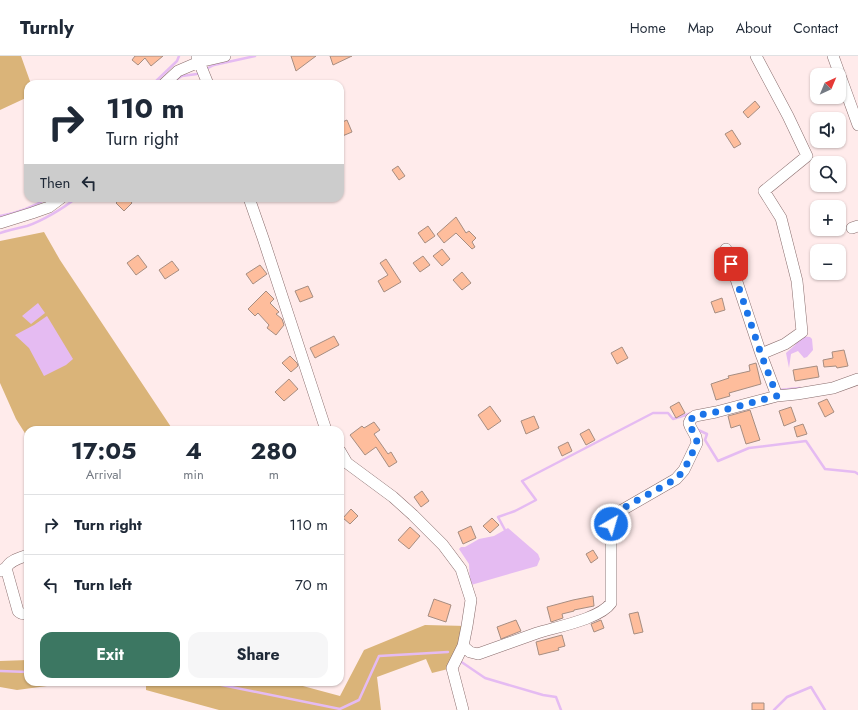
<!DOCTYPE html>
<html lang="en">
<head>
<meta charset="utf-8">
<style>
	:root { --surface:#fff; --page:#f6f6f7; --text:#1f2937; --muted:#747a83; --line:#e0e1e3; --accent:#3c7762 }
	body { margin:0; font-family:Jost,sans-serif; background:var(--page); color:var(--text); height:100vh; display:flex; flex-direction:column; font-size:15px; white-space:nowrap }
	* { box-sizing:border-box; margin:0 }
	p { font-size:13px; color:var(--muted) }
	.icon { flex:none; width:22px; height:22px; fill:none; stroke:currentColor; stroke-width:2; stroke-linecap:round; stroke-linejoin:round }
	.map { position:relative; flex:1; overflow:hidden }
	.side { position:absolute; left:24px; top:370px; width:320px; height:260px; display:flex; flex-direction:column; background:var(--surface); border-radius:12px; box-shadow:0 1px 3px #0004 }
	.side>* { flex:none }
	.banner { position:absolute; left:24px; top:24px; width:320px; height:122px; border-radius:12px; box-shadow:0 1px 3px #0004; background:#fff; color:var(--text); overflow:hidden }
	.needle { width:26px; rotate:44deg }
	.fabs { position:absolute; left:810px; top:12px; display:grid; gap:8px }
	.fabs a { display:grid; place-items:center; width:36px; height:36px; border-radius:8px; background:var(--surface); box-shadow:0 1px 3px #0004; font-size:20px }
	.pin { position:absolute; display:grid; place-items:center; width:34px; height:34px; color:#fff; margin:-17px; border-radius:8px; box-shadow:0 2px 6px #0006 }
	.me { position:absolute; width:44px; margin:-22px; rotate:38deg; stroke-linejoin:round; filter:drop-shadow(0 0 3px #0008) }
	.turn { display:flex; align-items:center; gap:14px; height:84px; padding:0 16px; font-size:18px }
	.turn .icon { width:52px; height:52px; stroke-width:2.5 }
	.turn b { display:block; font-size:28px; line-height:34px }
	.then { display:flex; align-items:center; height:38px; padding:0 16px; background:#0003; gap:8px; font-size:15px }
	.eta { display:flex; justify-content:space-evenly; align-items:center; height:68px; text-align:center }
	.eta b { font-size:24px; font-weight:700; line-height:28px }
	.cta { display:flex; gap:8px; margin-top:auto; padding:8px 16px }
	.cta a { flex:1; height:46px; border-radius:12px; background:var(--accent); color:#fff; font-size:16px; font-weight:700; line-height:46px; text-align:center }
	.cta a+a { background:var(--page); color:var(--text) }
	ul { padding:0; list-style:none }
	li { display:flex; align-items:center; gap:12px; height:60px; padding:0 16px; border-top:1px solid var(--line) }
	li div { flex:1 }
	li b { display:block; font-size:15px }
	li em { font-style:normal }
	header { display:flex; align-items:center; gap:24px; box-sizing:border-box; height:56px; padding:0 20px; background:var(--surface); border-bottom:1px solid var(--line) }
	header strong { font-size:19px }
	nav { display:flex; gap:22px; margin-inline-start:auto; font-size:14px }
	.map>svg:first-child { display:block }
</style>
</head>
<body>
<header>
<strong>Turnly</strong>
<nav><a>Home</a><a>Map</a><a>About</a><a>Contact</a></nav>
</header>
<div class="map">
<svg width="858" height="654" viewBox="0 0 858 654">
	<rect width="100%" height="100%" fill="#ffebeb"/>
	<path fill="#dab479" d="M0,0h21l10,28h-3v13l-28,13z
		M44,176l16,28 113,170h-145v8l-12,-19 -16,-36v-142z
		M425,569l42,1 -15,42 -20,5 -6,-14 -49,18 4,33h-162l-73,-20v-8h142l52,14 24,-46z
		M28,604v22h49l-60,8 -17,-3v-26z"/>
	<path fill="#e5bbf2" d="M38,247l7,10 -14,11 -9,-8z
		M47,260l26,43 -7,6 -22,11 -15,-28 -14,-13 19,-10z
		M800,280l10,1 2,2 1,11 -6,7 -3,1 -6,-7 -7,3 -2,14 -3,-15 9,-8z
		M508,472l30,26 2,5 -3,7 -66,19 -1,-2 -1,-19 -10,-15 2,-2h4l14,-8 15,-3z"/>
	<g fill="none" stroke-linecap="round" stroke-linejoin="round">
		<path stroke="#e5bbf2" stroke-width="2.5" d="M206,13l8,-4 41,-9
			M174,25l8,-5 15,-2 3,-2
			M153,28l24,-23 2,-5
			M0,160c17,-3 33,-9 48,-18
			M0,177c9,-3 18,-5 27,-7 15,-5 37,-18 49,-28
			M779,334l21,-2
			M696,373l11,5 -2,6 13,21 31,-13 57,-7 19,28 30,3 3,2
			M505,474l-7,-13 17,-6 21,-11 -14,-19 131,-68h15l5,6 19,-6
			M460,605l25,17 58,17 13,2 5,13
			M0,615l28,1
			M207,626l133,27 19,-9 20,-44 69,-4
			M774,654l13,-13 24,-10 14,23"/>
	</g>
	<path fill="#febd9c" stroke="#a68d81" d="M135,0h28l-12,10 -6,-8 -7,7 -6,-5z
		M291,0h25l-20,15z
		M330,0h22l-19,9z
		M755,45l5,6 -12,11 -5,-6z
		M347,64l5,12 -12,5v-14z
		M732,74l9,14 -7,4 -9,-14z
		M398,110l7,10 -6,4 -7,-10z
		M121,142h7l4,5 -8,8 -8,-8z
		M456,161l10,16 3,-2 7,7 -4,4 3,5 -3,2 -16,-16 -12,10 -7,-9z
		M428,170l7,10 -10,7 -7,-10z
		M442,193l8,10 -8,7 -9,-10z
		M138,199l9,12 -11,8 -9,-12z
		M423,200l7,9 -10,7 -7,-9z
		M386,203l15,23 -17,10 -6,-11 10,-6 -8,-12z
		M172,205l7,9 -14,9 -6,-9z
		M260,209l7,9 -14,10 -7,-10z
		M462,216l9,11 -9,7 -9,-10z
		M308,230l5,11 -13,5 -5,-11z
		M266,235l8,8 -4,4 9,9 -3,2 6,5 2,6 -8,10 -9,-7 2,-3 -11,-12 -3,3 -7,-7z
		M722,242l3,12 -10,3 -4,-11z
		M334,280l5,9 -24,13 -5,-10z
		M622,291l6,11 -11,6 -6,-11z
		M844,294l4,16 -11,2 -1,-2 -12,1 -1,-7 10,-2 -1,-6z
		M290,300l7,7 1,3 -7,6 -9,-9z
		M756,307l5,21 -32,9 1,3 -14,4 -5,-16 18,-6 -1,-2 22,-5 -1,-6z
		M817,310l2,11 -24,4 -2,-11z
		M289,323l9,10 -14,12 -9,-9z
		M827,343l7,13 -9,5 -7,-14z
		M679,346l6,11 -9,5 -6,-11z
		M490,350l11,15 -13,9 -10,-15z
		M791,351l5,14 -12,5 -5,-15z
		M750,354l10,30 -14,4 -6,-19 -9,3 -3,-12z
		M534,360l5,12 -13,6 -5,-13z
		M374,366l6,8 -6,4 14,20 3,-2 6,10 -8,5 -13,-20 -11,8 -15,-20 12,-9 2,2z
		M803,368l4,10 -10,3 -3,-10z
		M589,373l6,11 -9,5 -6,-11z
		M568,386l4,9 -10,5 -4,-9z
		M422,435l7,10 -8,6 -7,-10z
		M351,453l7,7 -8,8 -7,-6z
		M492,462l7,7 -9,8 -7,-7z
		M471,470l5,12 -13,6 -5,-12z
		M410,471l10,9 -11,13 -11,-9z
		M593,494l5,8 -7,5 -5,-9z
		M593,540l1,10 -20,4v1l-12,3 1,4 -12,4 -4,-15 26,-7z
		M434,543l17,6 -5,17 -18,-6z
		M638,556l5,20 -9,2 -5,-20z
		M516,564l5,11 -20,8 -4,-12z
		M601,564l3,8 -10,4 -3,-8z
		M562,579l3,11 -7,2 1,2 -20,5 -3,-13z
		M752,647h12v7h-12z"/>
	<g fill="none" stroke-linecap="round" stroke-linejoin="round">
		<defs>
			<path id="minor" d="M756,0l32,60 19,40 -43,35 17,27 16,63 5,51 -17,12 -24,10 16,42
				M833,0l25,69
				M197,1l11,27
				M164,28l14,-13 21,-9 26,-6
				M249,142l14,40 63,192
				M0,167l32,-10 17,-6 12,-9
				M852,172l6,-2
				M726,193l35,105
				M340,395l7,12 46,34 20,18 30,30 18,24 10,31 -4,26 -4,20 -11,22 11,42
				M6,512c4,-8 14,-10 22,-13
				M0,515l6,-3 12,43c3,3 5,4 10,2
				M463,590l7,6 8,2c20,-7 39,-14 59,-21 19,-6 63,-14 74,-30v-84l6,-6 59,-34 8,-9 13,-27 -1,-6 -6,-11 -1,-3 2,-4 4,-3 21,-4 61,-16 20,-2 36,-6 25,-9"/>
		</defs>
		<use href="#minor" stroke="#896d6d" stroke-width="12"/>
		<use href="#minor" stroke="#fff" stroke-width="11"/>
	</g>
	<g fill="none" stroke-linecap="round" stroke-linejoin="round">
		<path stroke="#1a73e8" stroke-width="7" stroke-dasharray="0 12.6" d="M611,468v-5l5,-7 60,-33 8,-9 13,-27 -1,-6 -6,-11 -1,-3 1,-2 3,-4 5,-2 18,-3 61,-16 -16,-42 -30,-90"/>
	</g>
</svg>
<div class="fabs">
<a><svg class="needle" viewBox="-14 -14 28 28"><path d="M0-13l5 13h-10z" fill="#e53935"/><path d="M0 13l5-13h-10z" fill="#747a83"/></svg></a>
<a><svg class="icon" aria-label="sound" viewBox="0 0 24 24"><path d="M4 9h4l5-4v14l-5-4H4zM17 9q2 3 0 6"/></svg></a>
<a><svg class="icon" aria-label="search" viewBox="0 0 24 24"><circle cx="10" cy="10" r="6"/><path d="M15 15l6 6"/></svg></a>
<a>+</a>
<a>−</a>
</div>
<div class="pin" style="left:731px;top:208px;background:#d93025"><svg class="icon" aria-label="arrive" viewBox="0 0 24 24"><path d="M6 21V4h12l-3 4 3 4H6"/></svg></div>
<svg class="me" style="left:611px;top:468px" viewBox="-20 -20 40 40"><circle r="17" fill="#1a73e8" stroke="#fff" stroke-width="3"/><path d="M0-11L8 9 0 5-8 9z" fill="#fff"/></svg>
<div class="banner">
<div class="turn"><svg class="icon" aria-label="right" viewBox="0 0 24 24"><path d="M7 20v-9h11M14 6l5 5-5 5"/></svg><div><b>110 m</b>Turn right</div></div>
<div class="then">Then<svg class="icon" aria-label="left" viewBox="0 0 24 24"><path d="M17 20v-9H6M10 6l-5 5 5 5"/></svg></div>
</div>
<section class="side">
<div class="eta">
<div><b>17:05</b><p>Arrival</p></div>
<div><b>4</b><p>min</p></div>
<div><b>280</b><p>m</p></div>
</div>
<ul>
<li><svg class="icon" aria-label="right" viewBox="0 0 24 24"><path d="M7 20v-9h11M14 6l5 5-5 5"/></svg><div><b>Turn right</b></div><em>110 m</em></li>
<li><svg class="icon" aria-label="left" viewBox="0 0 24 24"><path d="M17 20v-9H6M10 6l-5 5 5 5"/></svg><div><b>Turn left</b></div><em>70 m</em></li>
</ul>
<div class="cta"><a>Exit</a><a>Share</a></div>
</section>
</div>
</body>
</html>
